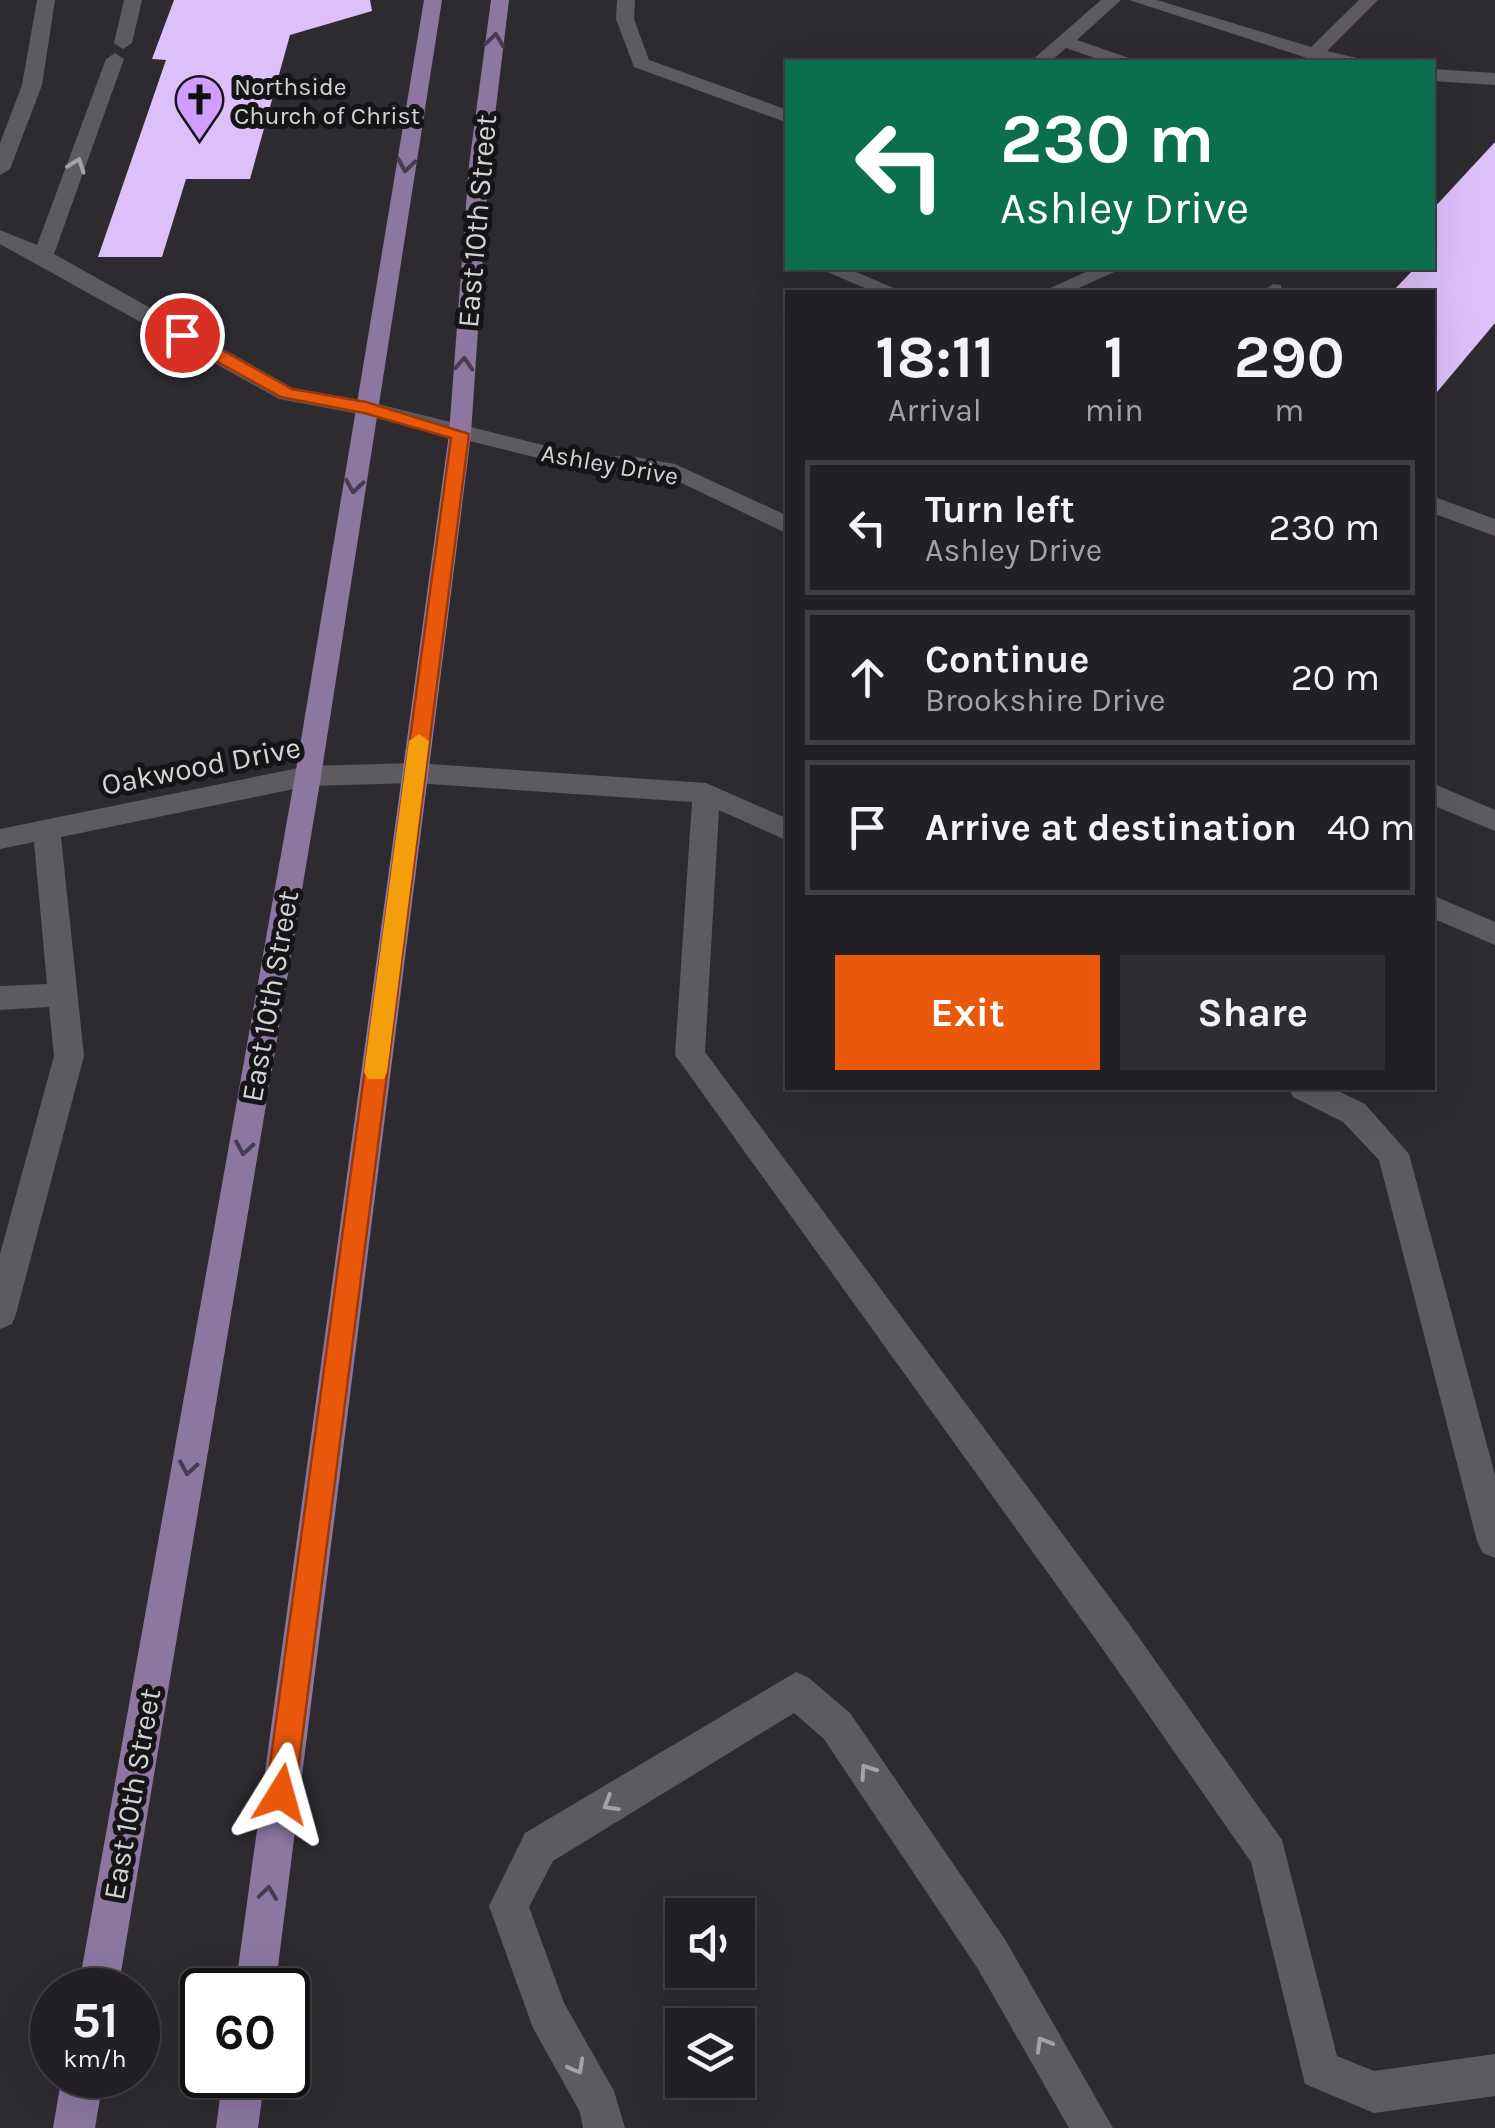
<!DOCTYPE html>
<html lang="en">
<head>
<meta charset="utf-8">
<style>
	:root { --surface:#222024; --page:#2e2d31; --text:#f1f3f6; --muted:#a2a3a6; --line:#3f3e41; --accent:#ea580c }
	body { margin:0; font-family:Karla,sans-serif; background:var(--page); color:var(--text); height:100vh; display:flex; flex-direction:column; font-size:38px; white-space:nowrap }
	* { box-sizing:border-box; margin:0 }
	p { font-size:32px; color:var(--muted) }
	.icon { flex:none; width:55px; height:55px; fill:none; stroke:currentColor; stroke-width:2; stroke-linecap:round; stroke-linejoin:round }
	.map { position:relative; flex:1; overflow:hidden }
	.side { position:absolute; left:785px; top:290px; width:650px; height:800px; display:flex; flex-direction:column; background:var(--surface); border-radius:0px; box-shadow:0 10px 40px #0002,0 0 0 2px var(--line) }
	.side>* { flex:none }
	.banner { position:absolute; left:785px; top:60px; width:650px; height:210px; border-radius:0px; box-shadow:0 10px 40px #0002,0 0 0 2px var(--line); background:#0b6e4f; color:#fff; overflow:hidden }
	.fabs { position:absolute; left:665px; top:1898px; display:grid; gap:20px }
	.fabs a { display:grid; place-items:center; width:90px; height:90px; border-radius:0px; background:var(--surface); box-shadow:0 10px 40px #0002,0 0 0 2px var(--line); font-size:50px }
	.speed { position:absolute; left:30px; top:1968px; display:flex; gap:20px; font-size:50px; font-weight:700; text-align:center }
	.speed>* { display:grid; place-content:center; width:130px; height:130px; border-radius:50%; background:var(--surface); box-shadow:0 10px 40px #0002,0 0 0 2px var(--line); line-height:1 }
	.speed small { font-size:25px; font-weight:400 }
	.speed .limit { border:5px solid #111; border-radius:15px; background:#fff; color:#111 }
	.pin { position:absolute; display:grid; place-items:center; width:85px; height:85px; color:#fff; margin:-42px; border:5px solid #fff; border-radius:50%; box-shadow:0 2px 10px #0007 }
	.me { position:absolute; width:110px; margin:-55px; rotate:8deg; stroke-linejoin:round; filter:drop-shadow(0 0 8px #0008) }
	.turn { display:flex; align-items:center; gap:35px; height:210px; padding:0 50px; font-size:45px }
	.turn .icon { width:130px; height:130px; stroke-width:2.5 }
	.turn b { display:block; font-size:70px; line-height:85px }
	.eta { display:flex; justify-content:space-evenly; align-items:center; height:170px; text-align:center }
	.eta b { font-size:60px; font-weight:700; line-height:70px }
	.action { display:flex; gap:20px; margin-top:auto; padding:20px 50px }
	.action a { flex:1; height:115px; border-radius:0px; background:var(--accent); color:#fff; font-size:40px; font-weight:700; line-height:115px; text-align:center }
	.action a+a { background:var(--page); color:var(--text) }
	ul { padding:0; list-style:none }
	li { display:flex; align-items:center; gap:30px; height:135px; margin:0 20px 15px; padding:0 30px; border:5px solid var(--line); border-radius:0px }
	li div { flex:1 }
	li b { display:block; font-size:38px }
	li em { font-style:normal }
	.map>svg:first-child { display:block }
</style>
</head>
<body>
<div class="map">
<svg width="1495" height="2128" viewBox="0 0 1495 2128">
	<rect width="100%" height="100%" fill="#2e2b30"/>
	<path fill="#ddbffa" d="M174,0h196l2,11 -82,24 -40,144h-64l-24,78h-64l68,-197 -14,-1z
		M1495,142v181l-63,75v-106h-40l23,-24h17v-58z"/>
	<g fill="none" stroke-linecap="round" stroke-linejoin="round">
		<path fill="#5e5b60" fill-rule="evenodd" d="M37,0h18l-13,85 -32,84 -10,6v-32l22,-58z
			M124,0h18l-10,43 -9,6 -9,-6z
			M617,0h18l-1,19 15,41 139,50v13l-154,-56 -18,-48z
			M1101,0h20l-44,40 52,18 2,4h-25l-40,-14 -16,14h-20z
			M1129,0h28l154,47 48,-47h19l-51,51 30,7 2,4 -52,-4z
			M115,53l9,6 -70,195 239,134 73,13 225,56 39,-1 45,8 113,52v18l-119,-57 -39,-7 -39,1 -227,-56 -85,-16 -279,-155v-14l37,15 69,-186z
			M1432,69l63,4v12l-63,-4z
			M818,268h29l56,24h-29z
			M1095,268h28l-53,24h-29z
			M1273,284l8,1 1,7h-21z
			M1432,496l63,23v17l-63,-23z
			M415,763l291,20 82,36v22l-69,-31 -14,242 425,573 152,215 55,216 37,15 121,-17v42l-121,17 -69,-29 -54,-222 -147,-211 -429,-596 17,-253 -277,-19 -107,3 -247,51 23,219 -68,258 -4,10 -12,5v-75l54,-198 -5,-49 -49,3v-24l47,-2 -13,-142 -34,7v-20l308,-63z
			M1432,783l63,27v21l-63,-26z
			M1432,895l63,27v23l-63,-27z
			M1289,1088h43l33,16 44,50 86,321v83l-12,-5 -6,-12 -98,-381 -36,-38 -50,-25z
			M796,1672l13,6 41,35 156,228 107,187h-44l-91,-159 -154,-230 -30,-26 -241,148 -24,46 35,96 50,88 11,37h-42l-3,-16 -47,-84 -44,-122 36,-73z"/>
		<path fill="#8d77a1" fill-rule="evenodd" d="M424,0h18l-121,776 -203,1214h-40l217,-1214z
			M491,0h18l-20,165 -18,269 -196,1556h-40l214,-1556 20,-269z
			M62,2075h42l-9,53h-42z
			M223,2075h42l-7,53h-42z"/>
	</g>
	<defs><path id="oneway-chevron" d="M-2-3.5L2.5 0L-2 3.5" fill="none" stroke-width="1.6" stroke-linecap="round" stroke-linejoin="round" transform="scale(2.5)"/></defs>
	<g stroke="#453c4e">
		<use href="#oneway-chevron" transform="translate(495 40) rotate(-83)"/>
		<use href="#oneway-chevron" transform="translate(406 165) rotate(99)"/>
		<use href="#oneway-chevron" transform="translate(464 364) rotate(-86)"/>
		<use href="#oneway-chevron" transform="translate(354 486) rotate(99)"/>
		<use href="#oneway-chevron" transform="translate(244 1148) rotate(100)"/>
		<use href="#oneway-chevron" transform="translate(188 1468) rotate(100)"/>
		<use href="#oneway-chevron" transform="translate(268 1893) rotate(-83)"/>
	</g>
	<g stroke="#a4a2a6">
		<use href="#oneway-chevron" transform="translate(77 165) rotate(-70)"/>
		<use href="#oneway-chevron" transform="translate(867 1771) rotate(-124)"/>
		<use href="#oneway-chevron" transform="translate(610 1804) rotate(149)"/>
		<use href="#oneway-chevron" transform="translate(1043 2044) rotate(-120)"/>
		<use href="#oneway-chevron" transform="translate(577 2067) rotate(61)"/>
	</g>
	<path fill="#ea580c" stroke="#983908" stroke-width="2.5" d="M176,331h12l104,58 74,13 103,32 -174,1360 -4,10 -10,4 -10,-4 -5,-10 185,-1356 -87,-25 -83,-16 -105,-58z"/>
	<path fill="#f59e0b" d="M419,734l10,7 -42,331 -3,7h-16l-4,-7 45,-331z"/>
	<defs>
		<symbol id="church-pin" viewBox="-11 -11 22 30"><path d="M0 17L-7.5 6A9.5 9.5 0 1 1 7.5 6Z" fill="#d19dfe" stroke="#151416"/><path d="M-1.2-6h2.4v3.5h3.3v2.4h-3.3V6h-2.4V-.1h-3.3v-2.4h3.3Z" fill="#111"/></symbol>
	</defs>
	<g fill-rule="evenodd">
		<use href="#church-pin" x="172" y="72" width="55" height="75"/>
	</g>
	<g text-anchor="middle" stroke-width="10" stroke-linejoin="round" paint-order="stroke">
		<g font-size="25" fill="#d3d2d5" stroke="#151416" text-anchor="start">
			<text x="234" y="95">Northside<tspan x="234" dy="29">Church of Christ</tspan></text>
		</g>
		<g font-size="25" fill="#d3d2d5" stroke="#151416">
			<text transform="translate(610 464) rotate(10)" y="9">Ashley Drive</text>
		</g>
		<g font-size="30" fill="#d3d2d5" stroke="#151416">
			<text transform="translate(477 221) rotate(-85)" y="10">East 10th Street</text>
			<text transform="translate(201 766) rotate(-11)" y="10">Oakwood Drive</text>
			<text transform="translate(270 996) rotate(-80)" y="10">East 10th Street</text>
			<text transform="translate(132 1794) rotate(-80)" y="10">East 10th Street</text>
		</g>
	</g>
</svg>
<div class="fabs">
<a><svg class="icon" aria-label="sound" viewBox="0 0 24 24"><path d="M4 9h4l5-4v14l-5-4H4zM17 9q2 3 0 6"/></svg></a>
<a><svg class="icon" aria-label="layers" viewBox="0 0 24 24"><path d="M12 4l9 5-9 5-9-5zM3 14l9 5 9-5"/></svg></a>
</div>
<div class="speed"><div>51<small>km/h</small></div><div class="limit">60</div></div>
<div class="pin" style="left:182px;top:335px;background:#d93025"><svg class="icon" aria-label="arrive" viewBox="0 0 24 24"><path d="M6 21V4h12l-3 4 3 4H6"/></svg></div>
<svg class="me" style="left:281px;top:1794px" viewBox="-20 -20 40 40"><path d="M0-17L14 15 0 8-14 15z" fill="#ea580c" stroke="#fff" stroke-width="4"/></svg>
<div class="banner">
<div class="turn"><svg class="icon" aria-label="left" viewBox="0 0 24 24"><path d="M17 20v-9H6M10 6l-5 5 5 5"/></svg><div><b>230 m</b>Ashley Drive</div></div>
</div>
<section class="side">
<div class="eta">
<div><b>18:11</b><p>Arrival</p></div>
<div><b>1</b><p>min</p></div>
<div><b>290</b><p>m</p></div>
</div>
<ul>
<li><svg class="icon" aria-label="left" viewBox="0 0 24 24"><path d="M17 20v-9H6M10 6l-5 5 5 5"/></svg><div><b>Turn left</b><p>Ashley Drive</p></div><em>230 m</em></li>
<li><svg class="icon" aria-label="ahead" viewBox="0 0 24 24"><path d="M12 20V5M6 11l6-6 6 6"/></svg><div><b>Continue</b><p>Brookshire Drive</p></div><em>20 m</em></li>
<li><svg class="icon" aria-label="arrive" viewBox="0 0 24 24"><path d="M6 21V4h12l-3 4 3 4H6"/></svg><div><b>Arrive at destination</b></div><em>40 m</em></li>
</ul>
<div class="action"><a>Exit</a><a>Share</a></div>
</section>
</div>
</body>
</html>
